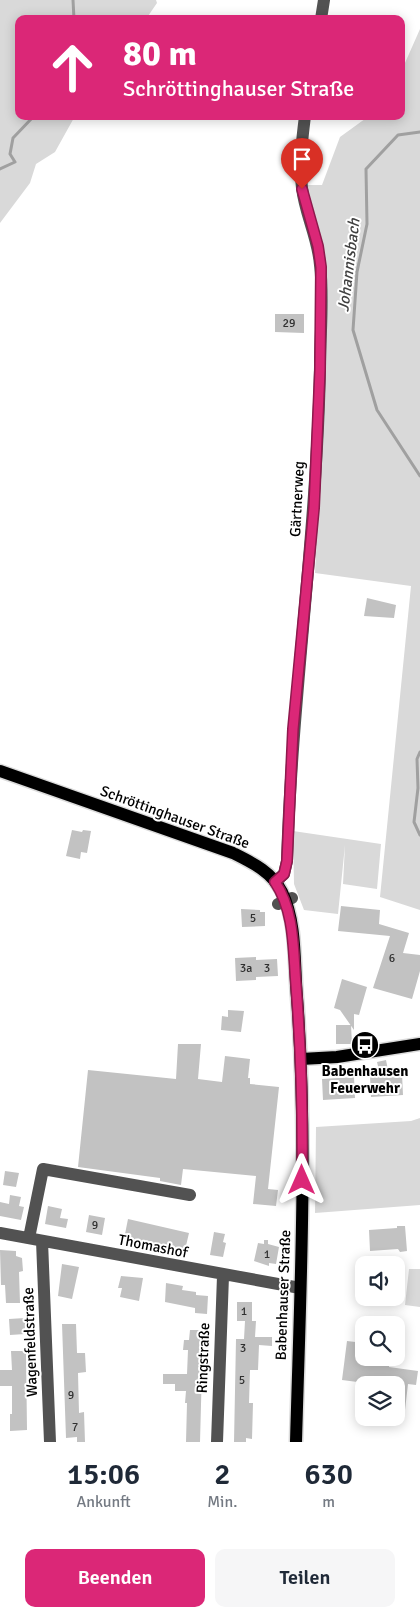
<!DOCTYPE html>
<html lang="de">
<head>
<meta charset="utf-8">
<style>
	:root { --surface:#fff; --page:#f6f6f7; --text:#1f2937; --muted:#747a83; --accent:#db2777 }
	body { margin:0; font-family:Signika,sans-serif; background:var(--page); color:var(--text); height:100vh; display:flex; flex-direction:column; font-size:19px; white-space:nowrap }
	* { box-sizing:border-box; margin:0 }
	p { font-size:16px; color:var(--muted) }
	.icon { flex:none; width:28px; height:28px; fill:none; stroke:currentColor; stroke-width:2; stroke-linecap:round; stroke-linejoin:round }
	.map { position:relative; height:1442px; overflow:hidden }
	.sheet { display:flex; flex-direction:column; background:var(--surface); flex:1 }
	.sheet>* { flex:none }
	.guide { position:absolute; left:15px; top:15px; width:390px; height:105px; border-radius:10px; box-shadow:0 2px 12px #0003; background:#db2777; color:#fff; overflow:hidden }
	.tools { position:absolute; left:355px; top:1256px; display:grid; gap:10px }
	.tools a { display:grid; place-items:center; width:50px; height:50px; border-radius:10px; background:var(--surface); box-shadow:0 2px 12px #0003; font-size:25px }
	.pin { position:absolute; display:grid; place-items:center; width:42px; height:42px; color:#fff; margin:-51px -21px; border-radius:50% 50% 50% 0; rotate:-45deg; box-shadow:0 0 5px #0007 }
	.pin .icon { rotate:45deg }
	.me { position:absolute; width:55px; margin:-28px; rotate:0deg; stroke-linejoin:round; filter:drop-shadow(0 0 4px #0008) }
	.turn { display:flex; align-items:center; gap:18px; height:105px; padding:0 25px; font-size:22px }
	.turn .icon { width:65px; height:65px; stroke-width:2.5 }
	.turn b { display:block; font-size:35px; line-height:42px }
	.eta { display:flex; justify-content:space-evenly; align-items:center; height:85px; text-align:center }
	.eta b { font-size:30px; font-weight:600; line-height:35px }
	.primary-button { display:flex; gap:10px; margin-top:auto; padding:10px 25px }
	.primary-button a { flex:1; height:58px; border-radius:10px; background:var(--accent); color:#fff; font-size:20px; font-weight:600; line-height:58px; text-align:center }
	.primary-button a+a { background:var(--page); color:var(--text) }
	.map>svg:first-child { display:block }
</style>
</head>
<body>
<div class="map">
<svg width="420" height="1442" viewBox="0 0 420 1442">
	<rect width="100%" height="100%" fill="#fff"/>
	<path fill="#d9d9d9" d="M0,0h156l1,3 -11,16h-127v97h56l-20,36 -19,12 -6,19 -30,40z
		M420,29v881l-40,-13 31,-311 -96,-13 10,-203 1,-108 -19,-77h15l18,-48 29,-21h32v-44z
		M293,831l88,13 -4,45 -34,-5 2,-39 -7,69 -34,-4 -10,-26z
		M420,1118v87l-105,8 1,-86 95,-6z
		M409,1269h11v38l-15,-2z"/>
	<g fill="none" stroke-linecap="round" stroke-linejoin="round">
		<path stroke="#a0a0a0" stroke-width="3" d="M73,0l1,19
			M420,132l-22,3 -32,34 1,55 -10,48 -4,58 24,80 43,66
			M0,169l15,-7 -5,-8 3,-16 21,-22
			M420,752l-3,7 1,29 -4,34 6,13"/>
	</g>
	<path fill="#c2c2c2" d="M275,314h29v19l-29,-1z
		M367,598l29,7 -2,13 -30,-2z
		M72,830l10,2 1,-2 8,1 -4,22 -6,-1 -1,7 -14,-3z
		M341,906l39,4 -1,14 30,9 -6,20 17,2v16l-8,28 -39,-11 17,-52 -52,-5z
		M241,909l19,1v2h5v14l-23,1z
		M256,957v3l21,-1 1,17 -22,1v3l-20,1 -1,-23z
		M342,979l25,8 -8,28 -5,-1v16l-14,-20 -6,-2z
		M228,1010l16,1 -3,21 -20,-2 1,-14 6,1z
		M336,1025h15l1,19h-16z
		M178,1044h23l-3,35 24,3 3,-26 25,3 -2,19h2v6l29,3 -11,102 10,1 -2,16 -23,-2 3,-28 -73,-7 -2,16 -21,-4v-3l-82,-11 10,-97 88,9z
		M386,1060l3,15 13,-1 1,21 -32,2 -1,-21 10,-1 -3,-13z
		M354,1077l1,21 -32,2 -1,-21z
		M5,1171l14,2 -3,14 -13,-2z
		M10,1195l11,2 -2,9 5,1 -3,13 -21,-4v-14l9,2z
		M48,1206l14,3 -2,9 8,1 -2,9 -21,-4z
		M89,1215l16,3 -3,17 -16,-3z
		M128,1219l61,14 -4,17 -61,-11z
		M397,1226h8l2,25 -7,1 -2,-3 -28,2 -1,-21 28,-2z
		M214,1232l11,2 -2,8 3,1 -3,14 -13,-2z
		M264,1240h4v4l11,3 -3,17 -7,-1v3l-15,-5 4,-18 6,1z
		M0,1250l16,1v5l6,2 1,13 -4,1 1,31h-14l-1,-18h-4z
		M62,1264l17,3 -7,32 -14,-3z
		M121,1276l22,2 -4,23 -19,-4 2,-9h-4z
		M166,1283l17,3 -1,4 14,2v3l12,1 -1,18 -12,-1v-5l-30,-6z
		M237,1302h15v19h-15z
		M25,1318v16l-15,1 -1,-16z
		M245,1321h11l-1,16h17v9l-13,-1 -1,25h-8l-1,33h4l-1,36 -6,-1v4h-12l2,-103h8z
		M62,1324h14l1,29h8l1,19 -8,1 1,40 5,-1 1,30h-8v-5l-11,1z
		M190,1330h13l-3,112h-14l1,-39h-2l1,-12h-11v-7h-12v-10h24l1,-24h-5l1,-10h5z
		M347,1341l17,2v15h26l-1,9 29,4 -2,14 -8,-1 -3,26 -9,7v-32h-25l2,-1 -31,-4z
		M11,1351h15l1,79 -17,1v-17h2v-28h-12v-16h12z"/>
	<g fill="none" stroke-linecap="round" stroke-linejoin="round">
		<defs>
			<path id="major" d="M0,771l233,82c20,10 39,19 49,39 15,31 12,72 15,105 11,148 3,297 -1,445
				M301,1059l36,-2 83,-13"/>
		</defs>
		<use href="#major" stroke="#dbdbdb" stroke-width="15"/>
		<path stroke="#525252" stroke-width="12" d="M321,19l3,-19
			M275,882l9,-8 3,-13c5,-165 30,-329 33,-494 0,-33 4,-69 0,-102 -2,-27 -15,-51 -18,-77 -3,-24 0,-48 3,-72
			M278,904l14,-6
			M0,1233l300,55
			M29,1238l14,-69 147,26
			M42,1241l8,201
			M217,1442l6,-166"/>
		<use href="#major" stroke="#000" stroke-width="12"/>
	</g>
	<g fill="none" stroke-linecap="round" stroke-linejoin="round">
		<defs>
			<path id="route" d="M302,189l16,57 3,21 -1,103 -6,138 -21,221 -6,132 -3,13 -9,8c20,30 18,68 21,103 5,65 7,130 6,195"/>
		</defs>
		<use href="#route" stroke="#8e194d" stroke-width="12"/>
		<use href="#route" stroke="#db2777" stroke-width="9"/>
	</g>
	<defs>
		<symbol id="bus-disc" viewBox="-11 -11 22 22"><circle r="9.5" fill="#000" stroke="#fff"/><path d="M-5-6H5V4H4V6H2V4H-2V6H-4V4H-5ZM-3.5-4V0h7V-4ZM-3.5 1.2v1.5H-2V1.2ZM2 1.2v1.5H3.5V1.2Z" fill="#fff"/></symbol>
	</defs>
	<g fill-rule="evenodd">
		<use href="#bus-disc" x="349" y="1029" width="32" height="32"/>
	</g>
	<g text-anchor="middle" stroke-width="4" stroke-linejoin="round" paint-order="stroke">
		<g font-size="12" fill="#303030">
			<text x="289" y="327">29</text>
			<text x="253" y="922">5</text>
			<text x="392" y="962">6</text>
			<text x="246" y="972">3a</text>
			<text x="267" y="972">3</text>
			<text x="95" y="1229">9</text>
			<text x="267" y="1258">1</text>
			<text x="244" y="1315">1</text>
			<text x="243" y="1352">3</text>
			<text x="242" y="1384">5</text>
			<text x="71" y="1399">9</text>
			<text x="75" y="1431">7</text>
		</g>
		<g font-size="15" fill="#000" stroke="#fff">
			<text transform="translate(297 499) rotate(-87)" y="5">Gärtnerweg</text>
			<text transform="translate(175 817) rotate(20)" y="5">Schröttinghauser Straße</text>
			<text transform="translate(153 1246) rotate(11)" y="5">Thomashof</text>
			<text transform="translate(283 1295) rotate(-88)" y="5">Babenhauser Straße</text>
			<text transform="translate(30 1342) rotate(-92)" y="5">Wagenfeldstraße</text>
			<text transform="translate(203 1358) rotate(-88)" y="5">Ringstraße</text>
		</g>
		<g font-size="15" font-weight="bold" fill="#000" stroke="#fff">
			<text x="365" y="1076">Babenhausen<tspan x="365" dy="17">Feuerwehr</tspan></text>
		</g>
		<g font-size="16" font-style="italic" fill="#414141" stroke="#fff">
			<text transform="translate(348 265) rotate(-83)" y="6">Johannisbach</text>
		</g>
	</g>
</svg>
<div class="tools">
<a><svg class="icon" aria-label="sound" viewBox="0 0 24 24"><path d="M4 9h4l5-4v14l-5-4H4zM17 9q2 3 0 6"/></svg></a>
<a><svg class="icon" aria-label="search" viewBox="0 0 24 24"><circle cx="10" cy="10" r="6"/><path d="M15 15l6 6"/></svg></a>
<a><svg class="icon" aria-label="layers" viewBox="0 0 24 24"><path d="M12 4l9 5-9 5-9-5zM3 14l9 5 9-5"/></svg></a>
</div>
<div class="pin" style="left:302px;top:189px;background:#d93025"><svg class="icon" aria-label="arrive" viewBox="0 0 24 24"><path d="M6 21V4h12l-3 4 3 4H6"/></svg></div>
<svg class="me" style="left:302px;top:1180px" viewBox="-20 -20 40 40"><path d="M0-17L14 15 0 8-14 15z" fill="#db2777" stroke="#fff" stroke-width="4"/></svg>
<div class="guide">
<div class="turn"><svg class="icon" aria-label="ahead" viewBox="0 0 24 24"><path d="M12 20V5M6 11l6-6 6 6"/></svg><div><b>80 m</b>Schröttinghauser Straße</div></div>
</div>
</div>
<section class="sheet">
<div class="eta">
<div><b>15:06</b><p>Ankunft</p></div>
<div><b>2</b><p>Min.</p></div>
<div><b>630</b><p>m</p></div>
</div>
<div class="primary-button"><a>Beenden</a><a>Teilen</a></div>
</section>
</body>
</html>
